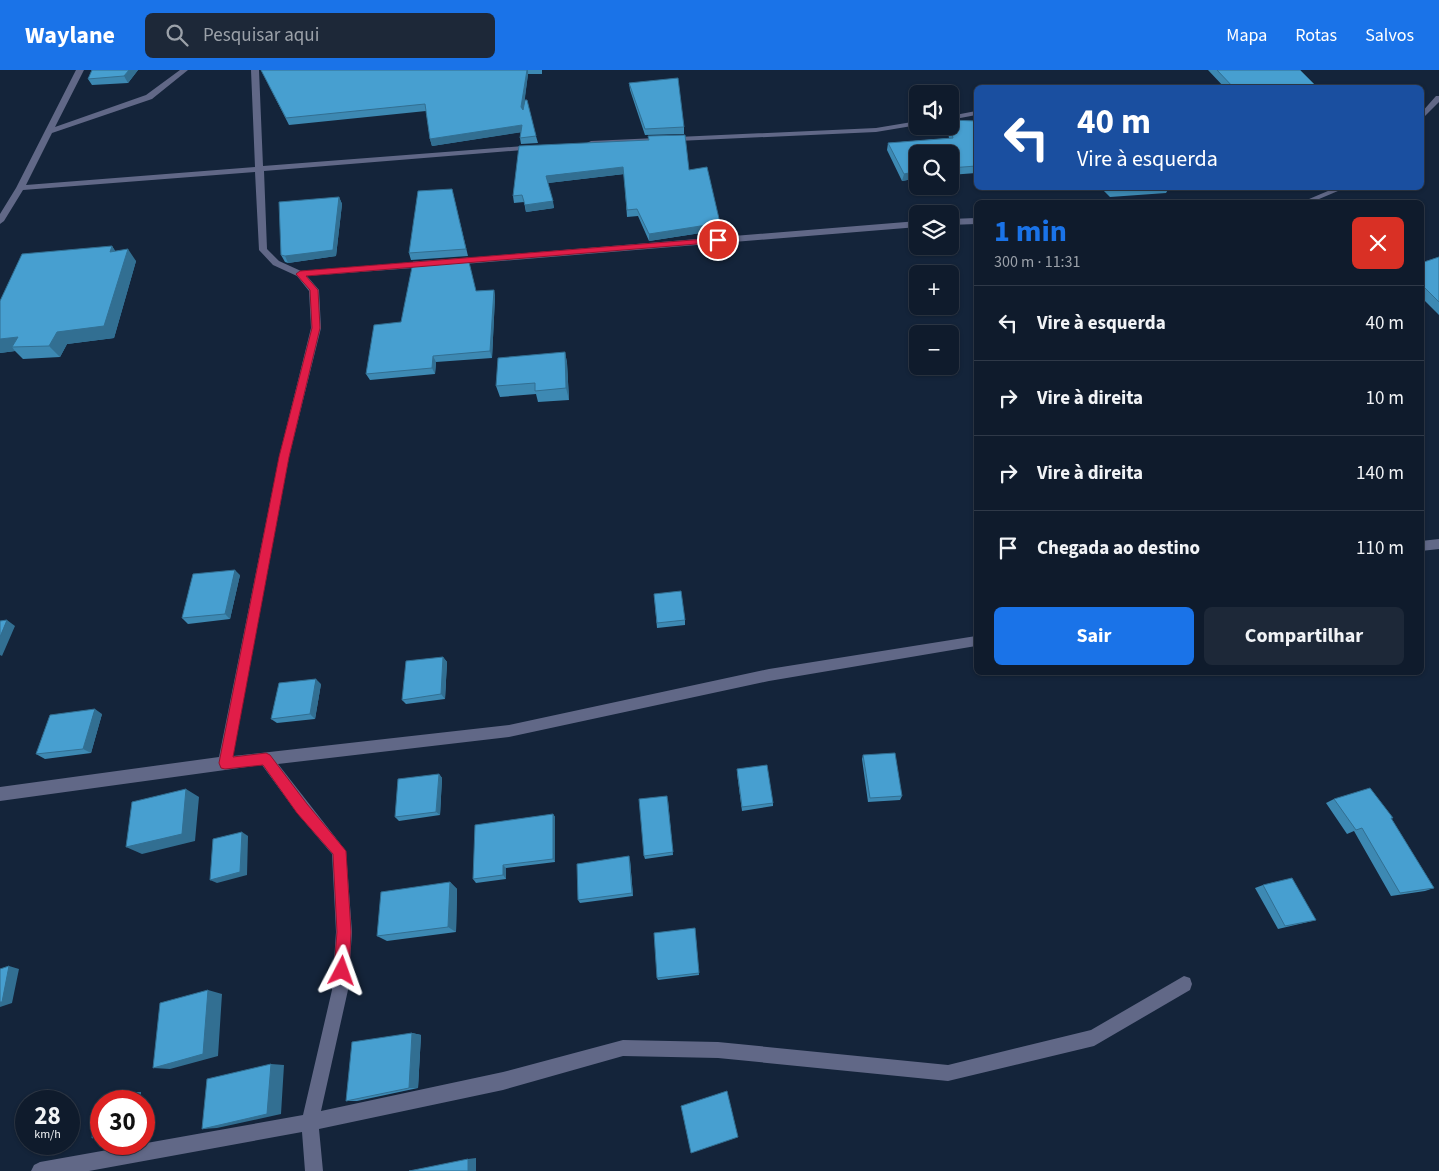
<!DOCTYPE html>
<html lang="pt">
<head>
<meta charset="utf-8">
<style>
	:root { --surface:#0f1b2c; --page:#1d2838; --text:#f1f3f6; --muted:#9ba1a9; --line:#2f3948; --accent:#1a73e8 }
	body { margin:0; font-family:"Source Sans 3",sans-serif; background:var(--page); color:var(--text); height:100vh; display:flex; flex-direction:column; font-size:19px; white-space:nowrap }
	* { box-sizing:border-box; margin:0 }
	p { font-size:16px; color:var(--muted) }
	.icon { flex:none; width:28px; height:28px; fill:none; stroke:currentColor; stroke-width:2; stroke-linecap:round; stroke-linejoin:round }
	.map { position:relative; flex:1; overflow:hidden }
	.sheet { position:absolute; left:974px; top:130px; width:450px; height:475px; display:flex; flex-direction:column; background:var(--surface); border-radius:8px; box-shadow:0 1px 4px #0004,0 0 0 1px var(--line) }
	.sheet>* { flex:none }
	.hud { position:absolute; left:974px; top:15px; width:450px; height:105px; border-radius:8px; box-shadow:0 1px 4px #0004,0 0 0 1px var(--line); background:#1a4fa0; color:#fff; overflow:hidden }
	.fabs { position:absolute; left:909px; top:15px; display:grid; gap:10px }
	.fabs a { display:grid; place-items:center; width:50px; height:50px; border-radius:8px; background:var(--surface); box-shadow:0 1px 4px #0004,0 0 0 1px var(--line); font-size:25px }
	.speed { position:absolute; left:15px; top:1020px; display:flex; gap:10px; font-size:25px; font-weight:700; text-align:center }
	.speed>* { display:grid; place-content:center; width:65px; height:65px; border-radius:50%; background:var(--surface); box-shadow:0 1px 4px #0004,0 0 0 1px var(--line); line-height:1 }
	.speed small { font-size:12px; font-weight:400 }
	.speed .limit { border:8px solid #d22; background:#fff; color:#111 }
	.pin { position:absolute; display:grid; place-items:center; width:42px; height:42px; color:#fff; margin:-21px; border:2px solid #fff; border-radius:50%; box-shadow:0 1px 5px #0007 }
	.me { position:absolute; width:55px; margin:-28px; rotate:4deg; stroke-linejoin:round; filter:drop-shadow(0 0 4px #0008) }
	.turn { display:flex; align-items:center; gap:18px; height:105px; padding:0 20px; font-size:22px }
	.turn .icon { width:65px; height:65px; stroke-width:2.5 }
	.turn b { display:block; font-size:35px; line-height:42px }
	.round { display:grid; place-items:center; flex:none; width:52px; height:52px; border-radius:8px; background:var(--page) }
	.overview { display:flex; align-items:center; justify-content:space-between; height:85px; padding:0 20px }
	h1 { font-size:30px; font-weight:700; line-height:38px; color:var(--accent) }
	.button { display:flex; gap:10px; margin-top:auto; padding:10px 20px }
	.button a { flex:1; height:58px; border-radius:8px; background:var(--accent); color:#fff; font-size:20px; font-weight:700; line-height:58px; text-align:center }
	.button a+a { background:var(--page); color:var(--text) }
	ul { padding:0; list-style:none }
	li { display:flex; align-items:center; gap:15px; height:75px; padding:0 20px; border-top:1px solid var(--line) }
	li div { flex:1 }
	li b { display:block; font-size:19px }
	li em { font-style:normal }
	header { display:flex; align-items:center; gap:30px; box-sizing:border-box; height:70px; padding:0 25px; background:var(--accent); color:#fff }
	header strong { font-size:24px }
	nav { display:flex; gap:28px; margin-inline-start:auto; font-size:18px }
	.search { width:350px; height:45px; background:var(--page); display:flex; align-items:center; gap:12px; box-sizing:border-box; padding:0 18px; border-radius:8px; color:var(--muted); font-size:19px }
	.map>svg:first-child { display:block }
</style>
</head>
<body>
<header>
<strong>Waylane</strong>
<div class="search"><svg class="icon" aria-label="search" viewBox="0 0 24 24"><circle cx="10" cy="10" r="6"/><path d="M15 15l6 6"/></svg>Pesquisar aqui</div>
<nav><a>Mapa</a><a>Rotas</a><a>Salvos</a></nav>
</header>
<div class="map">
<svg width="1439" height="1101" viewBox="0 0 1439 1101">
	<rect width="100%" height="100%" fill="#14243a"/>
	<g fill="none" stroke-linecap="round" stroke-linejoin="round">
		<path fill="#616887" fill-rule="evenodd" d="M76,0h8l-29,57 91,-32 34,-25h8l-36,29 -100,34 -26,52 229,-18 -4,-97h8l4,96 273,-21 4,2 -4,2 -272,22 3,78 12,12 22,10 126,-10 4,3 -4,3 -120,9 12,14 2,38 -32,129 -56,299 276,-31 260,-56 207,-33v10l-207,35 -260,56 -231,27 68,87 6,81 -4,58 -27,121 182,-39 120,-32 95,2 230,23 143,-35 93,-54 6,2 2,6 -2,6 -96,56 -146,35 -230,-23 -95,-2 -120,34 -184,39 4,42h-18l-3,-39 -213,39h-58l3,-6 6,-3 263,-47 29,-125 4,-58 -4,-78 -35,-41 -35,-48 -262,36v-14l219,-30 60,-300 32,-129 -2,-37 -12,-15 -24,-11 -14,-15 -4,-78 -232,18 -19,31 -4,3v-10l16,-26z
			M1436,26h3v6l-18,18v-7z
			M976,41v4l-26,5v-4z
			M918,51v4l-42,7 -285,13 -4,-2 4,-2 285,-13z
			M1335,118h10l-33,14h-10z
			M976,148v6l-26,1v-6z
			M918,151v6l-466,38 -4,-3 4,-3z
			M1439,469v10l-18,2v-10z"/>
	</g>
	<path fill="#3d89b3" d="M92,0h46l-10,13 -36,2 -4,-6z
		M261,0h281v4h-14l-5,36 13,26 2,7 -17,1 -1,-6 1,-6 -89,14 -2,-7 -4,-28 -137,14z
		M1208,0h92l18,18h-93z
		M629,13l55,44v7l-39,1 -15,-45z
		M976,51v52l-26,2v-21h-32v24l-16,3 -15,-31 1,-7 61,-5 -2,-12z
		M648,66l41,34 31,60 -71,11 -11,-25 -11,1 -3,-43 -76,9 6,25 -28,4 -2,-10 -10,1 -1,-7 135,-56z
		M1101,118h68l-3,5 -56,4z
		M452,119l16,67 -57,4 -2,-7z
		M339,127l3,7 -6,52 -48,7 -3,-1 -4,-7z
		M112,176l3,5 21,10 -22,77 -47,6 -7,13 -37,2 -8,-8 -15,2v-52z
		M1439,187v58l-18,-18v-34z
		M494,220l1,7 -3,61 -56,4 -1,12 -65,6 -4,-6 35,-52 76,-31z
		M565,282l2,11 2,37 -31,2 -2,-8 -36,3 -4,-11z
		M240,505l-10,44 -42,5 -6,-6z
		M654,524l31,26v5l-28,3z
		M443,587l4,5 -2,37 -39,5 -4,-4z
		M321,614l-6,35 -38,4 -6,-4z
		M102,644l-11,39 -46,6 -9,-5z
		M863,685l39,41 -2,4 -32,2 -6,-43z
		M737,699l36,34v3l-31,5 -5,-38z
		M439,704l3,4 -2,37 -41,6 -4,-4z
		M1334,729l57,19 43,70 -9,3 -34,5 -37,-65 -7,3 -21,-31z
		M668,730l5,55 -28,4 -1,-3z
		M553,744l2,3v45l-49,6v11l-30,4 -3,-4z
		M630,790l3,36 -53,7 -2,-3z
		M450,812l7,7 -1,43 -69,9 -10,-5z
		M1263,815l53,35 -8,2 -30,7 -23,-41z
		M695,858l4,47 -41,5 -1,-2z
		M412,963l9,2 -3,53 -61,13h-11z"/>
	<path fill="#326f92" d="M129,0h9l-10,13 -4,-7z
		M527,0h1v4l-5,40 -2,-7z
		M522,55l1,7 -91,14 -2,-7z
		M623,97l1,7 -76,9 -2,-7z
		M918,101v7l-16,3 2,-7z
		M339,127l3,7 -6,52 -48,7 -3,-7z
		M553,131l1,7 -28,4 -1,-7z
		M720,153v7l-71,11v-7z
		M112,176l8,12 -10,-6z
		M128,179l8,12 -22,77 -47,6 -7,13 -11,-11 8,-14z
		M494,220l1,7 -3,61 -2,-7z
		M18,267l-6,10 3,4 -15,2v-14z
		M565,282l2,11 2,37 -3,-12z
		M433,286l3,6 -1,12 -3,-6z
		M235,500l5,5 -10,44 -5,-5z
		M7,550l8,6 -13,30 -2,-1v-18z
		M443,587l4,5 -2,37 -4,-5z
		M316,609l5,5 -6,35 -5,-5z
		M95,639l7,5 -11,39 -8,-4z
		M439,704l3,4 -2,37 -4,-3z
		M186,719l13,8 -4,44 -53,13 -16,-7z
		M553,744l2,3v45l-2,-3z
		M242,762l6,4 -1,39 -30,8 -7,-3z
		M629,786l1,4 3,36 -1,-3z
		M503,795l3,3v11l-3,-4z
		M450,812l7,7 -1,43 -8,-5z
		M9,896l10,3 -7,34 -12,4v-5z
		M208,920l14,4 -4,62 -48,13 -17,-1z
		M412,963l9,2 -3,53h-9z
		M271,994l13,1 -3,49 -64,14 -15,1z
		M133,1022h8v9h-9z
		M101,1065v2l-9,1z
		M476,1088v13h-8v-12z"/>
	<path fill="#479fd0" stroke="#326f92" d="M92,0h37l-5,6 -36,3z
		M261,0h266l-6,37 2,3 2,-10h2l9,36 -16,2 2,-13 -92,14 -5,-35 -139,14z
		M1217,0h83l18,18h-84z
		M678,8l6,49 -39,2 -16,-46z
		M950,50l26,1v45l-26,2v-14h-32v17l-14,3 -16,-31 65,-5 -3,-12z
		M685,65l4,35 18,-3 13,56 -71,11 -12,-25 -10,1 -4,-43 -77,9 7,25 -28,4 -3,-10 -9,1 6,-50 130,-6 -1,-4z
		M1110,118h38l-35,2z
		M452,119l14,60 -57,4 9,-62z
		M339,127l-6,53 -48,6 -4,-1 -2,-53z
		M112,176l-2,6 18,-3 -24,77 -47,6 -8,14 -37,1 6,-10 -18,2v-38l22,-47z
		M1439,187v45l-18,-18v-21z
		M468,188l8,33 18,-1 -4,61 -57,5 -1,12 -66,6 8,-49 27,-3 12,-60z
		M565,282l1,36 -31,3v-8l-39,3 2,-28z
		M235,500l-10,44 -43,4 11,-44z
		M681,521l4,29 -28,3 -3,-29z
		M7,550l-7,17v-16z
		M443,587l-2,37 -39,6 4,-39z
		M316,609l-6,35 -39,5 8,-36z
		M95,639l-12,40 -47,5 14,-39z
		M895,683l7,43 -32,2 -7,-43z
		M767,695l6,38 -31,4 -5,-38z
		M439,704l-3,38 -41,5 3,-38z
		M1370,718l23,30h-2l43,70 -34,5 -38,-65 -6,2 -22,-31z
		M186,719l-4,45 -56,13 6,-45z
		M667,726l6,56 -29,4 -5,-57z
		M553,744v45l-50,6v10l-30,4 2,-54z
		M242,762l-2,40 -30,8 3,-41z
		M629,786l3,37 -54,7 -1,-36z
		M1292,808l24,42 -31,6 -22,-41z
		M450,812l-2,45 -71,9 4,-44z
		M695,858l4,45 -42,5 -3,-45z
		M9,896l-7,36h-2v-33z
		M208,920l-5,64 -50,14 7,-65z
		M412,963l-3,55 -63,13 6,-59z
		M271,994l-4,50 -65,15 5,-50z
		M727,1021l11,46 -47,16 -10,-47z
		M133,1022l-1,9h-31v34l-9,3 4,-35z
		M468,1089v12h-59z"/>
	<path fill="#e11d48" stroke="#92132f" d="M718,168l4,2 -1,2 -415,34 12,14 2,38 -31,129 -56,300 33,-4 4,2 37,49 39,47 5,81 -2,39 -2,5 -5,2 -6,-2 -2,-5 3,-39 -4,-78 -36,-41 -34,-48 -38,4 -4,-1 -2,-5 60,-306 33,-129 -2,-38 -14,-16 4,-3z"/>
</svg>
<div class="fabs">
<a><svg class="icon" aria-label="sound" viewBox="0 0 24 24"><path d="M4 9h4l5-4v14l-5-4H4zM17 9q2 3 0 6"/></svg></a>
<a><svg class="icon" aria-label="search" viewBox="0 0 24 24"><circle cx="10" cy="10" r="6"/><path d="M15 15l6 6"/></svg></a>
<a><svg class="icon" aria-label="layers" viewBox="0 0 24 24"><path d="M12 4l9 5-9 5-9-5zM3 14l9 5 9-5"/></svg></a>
<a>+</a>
<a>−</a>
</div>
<div class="speed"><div>28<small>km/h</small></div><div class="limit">30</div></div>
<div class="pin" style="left:718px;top:170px;background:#d93025"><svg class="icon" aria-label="arrive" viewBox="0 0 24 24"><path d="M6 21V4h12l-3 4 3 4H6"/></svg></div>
<svg class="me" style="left:342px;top:901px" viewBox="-20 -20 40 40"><path d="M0-17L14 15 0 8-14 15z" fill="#e11d48" stroke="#fff" stroke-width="4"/></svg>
<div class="hud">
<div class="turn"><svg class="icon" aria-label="left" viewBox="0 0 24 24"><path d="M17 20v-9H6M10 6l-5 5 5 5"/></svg><div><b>40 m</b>Vire à esquerda</div></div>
</div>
<section class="sheet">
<div class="overview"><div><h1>1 min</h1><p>300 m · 11:31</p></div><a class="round" style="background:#d93025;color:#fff"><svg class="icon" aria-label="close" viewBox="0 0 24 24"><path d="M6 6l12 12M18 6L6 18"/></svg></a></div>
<ul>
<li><svg class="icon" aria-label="left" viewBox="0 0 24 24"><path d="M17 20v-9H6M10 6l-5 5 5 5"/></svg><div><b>Vire à esquerda</b></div><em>40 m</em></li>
<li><svg class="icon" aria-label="right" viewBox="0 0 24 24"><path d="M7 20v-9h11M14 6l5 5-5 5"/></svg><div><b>Vire à direita</b></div><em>10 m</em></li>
<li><svg class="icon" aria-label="right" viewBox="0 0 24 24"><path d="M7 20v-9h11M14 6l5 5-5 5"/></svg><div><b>Vire à direita</b></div><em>140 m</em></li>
<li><svg class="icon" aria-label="arrive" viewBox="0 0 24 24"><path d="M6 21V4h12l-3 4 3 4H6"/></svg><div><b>Chegada ao destino</b></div><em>110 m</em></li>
</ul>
<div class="button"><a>Sair</a><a>Compartilhar</a></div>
</section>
</div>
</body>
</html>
